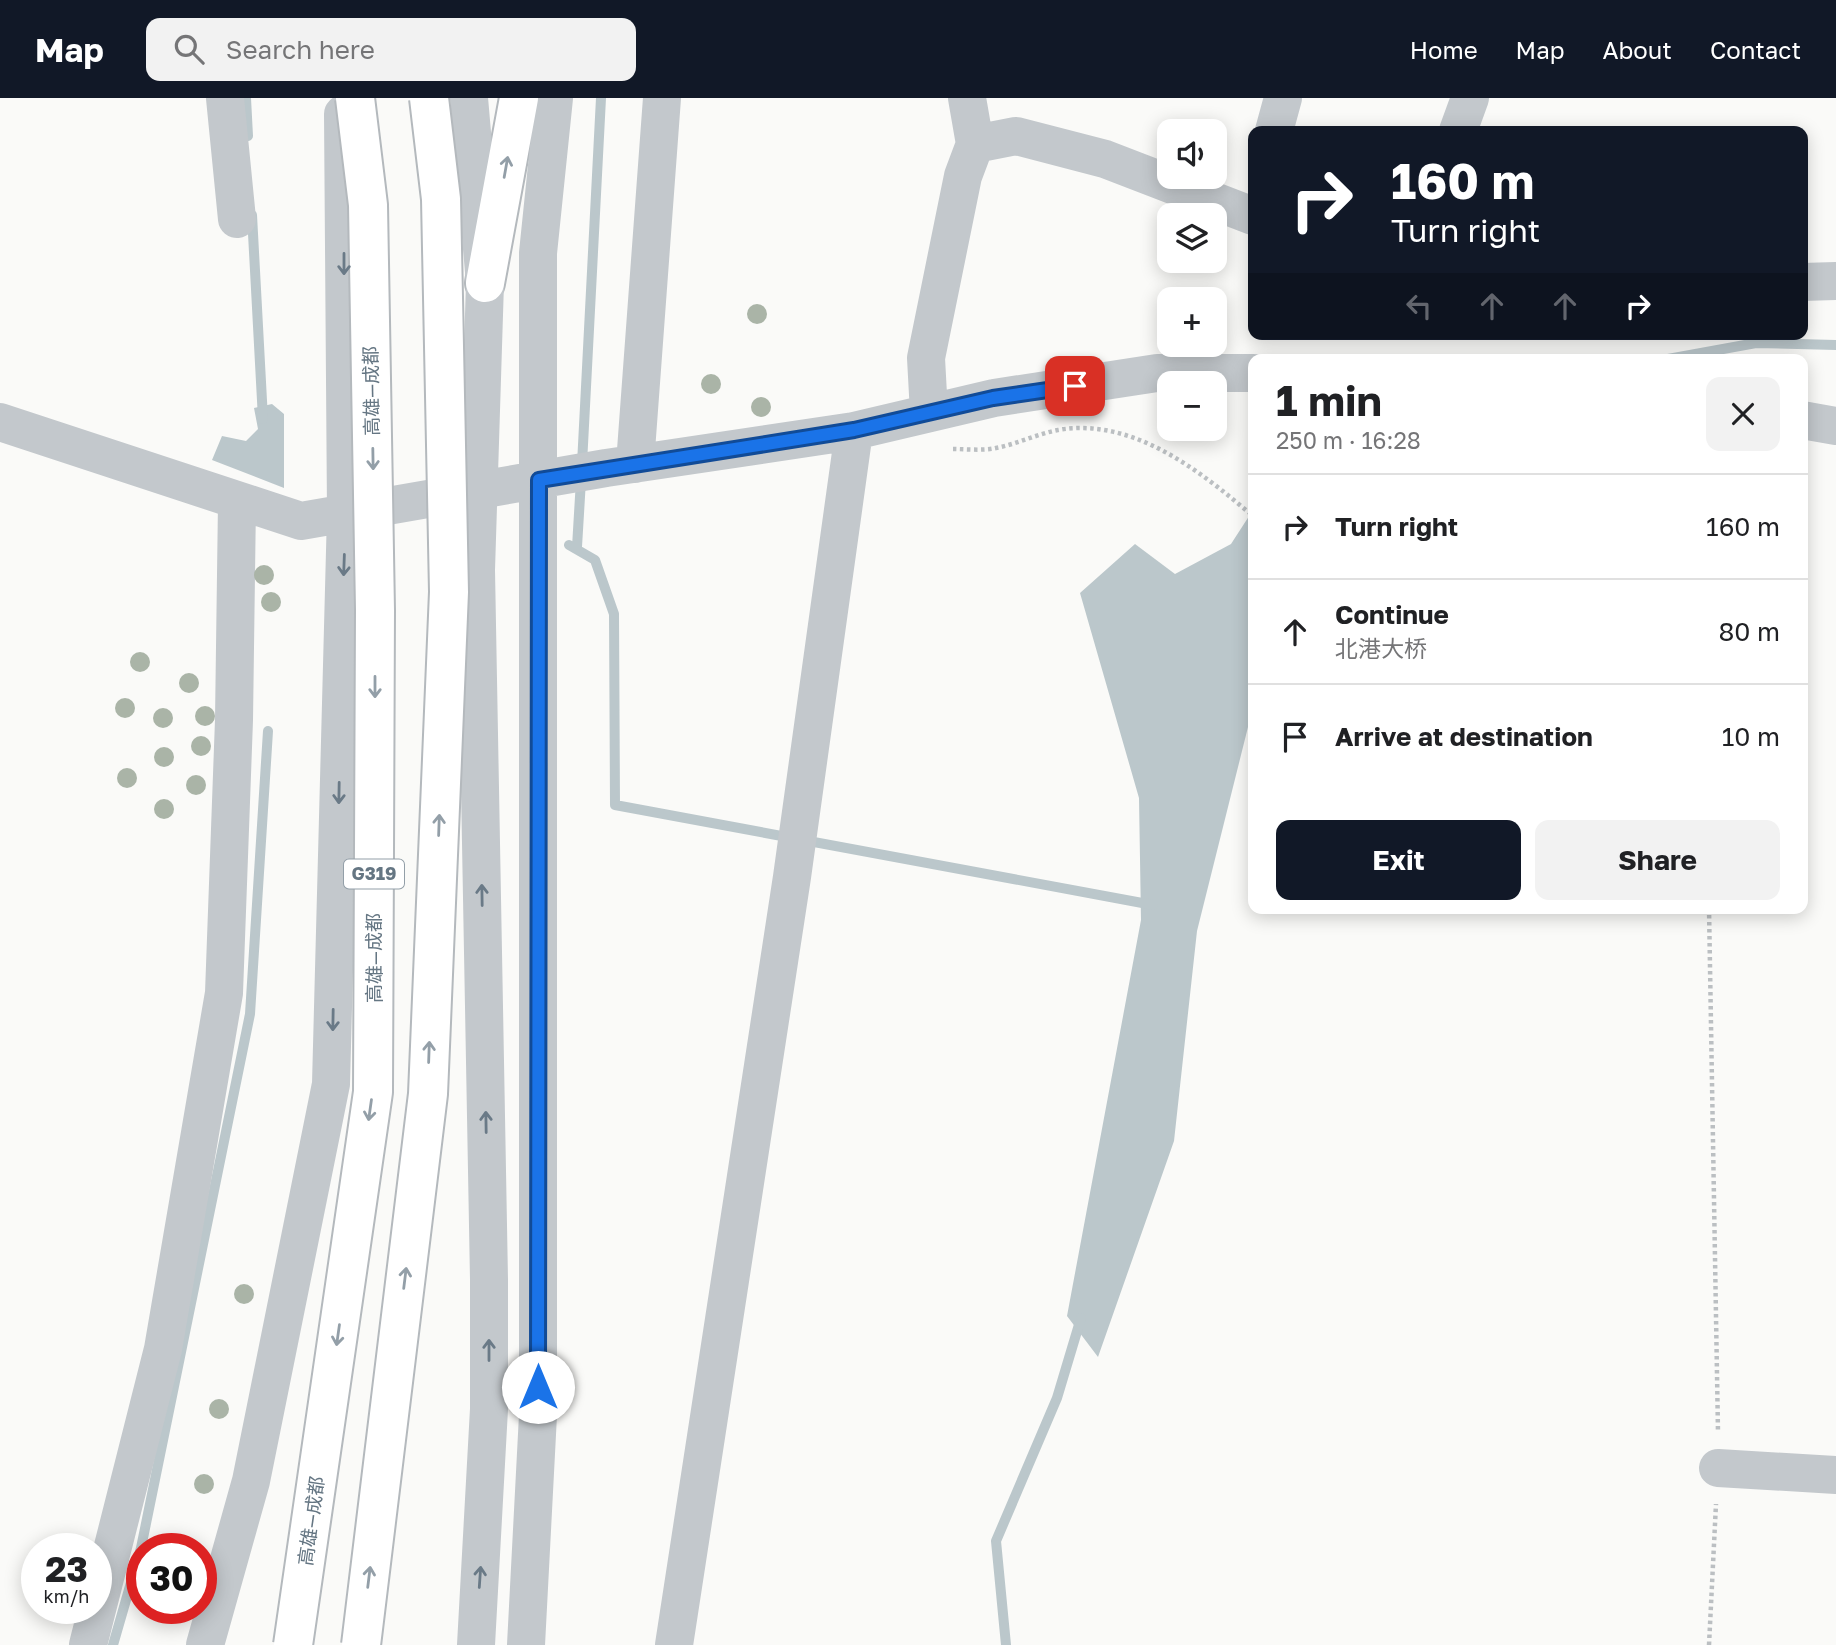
<!DOCTYPE html>
<html lang="en">
<head>
<meta charset="utf-8">
<style>
	:root { --surface:#fff; --page:#f2f2f2; --text:#202124; --muted:#757577; --line:#e0e0e0; --accent:#111827 }
	body { margin:0; font-family:"Golos Text","Noto Sans SC",sans-serif; background:var(--page); color:var(--text); height:100vh; display:flex; flex-direction:column; font-size:26px; white-space:nowrap }
	* { box-sizing:border-box; margin:0 }
	p { font-size:23px; color:var(--muted) }
	.icon { flex:none; width:38px; height:38px; fill:none; stroke:currentColor; stroke-width:2; stroke-linecap:round; stroke-linejoin:round }
	.map { position:relative; flex:1; overflow:hidden }
	.sheet { position:absolute; left:1248px; top:256px; width:560px; height:560px; display:flex; flex-direction:column; background:var(--surface); border-radius:14px; box-shadow:0 4px 18px #0003 }
	.sheet>* { flex:none }
	.guide { position:absolute; left:1248px; top:28px; width:560px; height:214px; border-radius:14px; box-shadow:0 4px 18px #0003; background:#111827; color:#fff; overflow:hidden }
	.buttons { position:absolute; left:1157px; top:21px; display:grid; gap:14px }
	.buttons a { display:grid; place-items:center; width:70px; height:70px; border-radius:14px; background:var(--surface); box-shadow:0 4px 18px #0003; font-size:35px }
	.speed { position:absolute; left:21px; top:1435px; display:flex; gap:14px; font-size:35px; font-weight:700; text-align:center }
	.speed>* { display:grid; place-content:center; width:91px; height:91px; border-radius:50%; background:var(--surface); box-shadow:0 4px 18px #0003; line-height:1 }
	.speed small { font-size:18px; font-weight:400 }
	.speed .limit { border:10px solid #d22; background:#fff; color:#111 }
	.pin { position:absolute; display:grid; place-items:center; width:60px; height:60px; color:#fff; margin:-30px; border-radius:14px; box-shadow:0 4px 10px #0006 }
	.me { position:absolute; width:77px; margin:-38px; rotate:0deg; stroke-linejoin:round; filter:drop-shadow(0 0 5px #0008) }
	.turn { display:flex; align-items:center; gap:24px; height:147px; padding:0 28px; font-size:32px }
	.turn .icon { width:91px; height:91px; stroke-width:2.5 }
	.turn b { display:block; font-size:49px; line-height:60px }
	.lanes { display:flex; align-items:center; height:66px; padding:0 28px; background:#0003; justify-content:center; gap:35px; direction:ltr }
	.lanes .off { opacity:.35 }
	.round { display:grid; place-items:center; flex:none; width:74px; height:74px; border-radius:14px; background:var(--page) }
	.headline { display:flex; align-items:center; justify-content:space-between; height:119px; padding:0 28px }
	h1 { font-size:42px; font-weight:700; line-height:52px }
	.button { display:flex; gap:14px; margin-top:auto; padding:14px 28px }
	.button a { flex:1; height:80px; border-radius:14px; background:var(--accent); color:#fff; font-size:28px; font-weight:700; line-height:80px; text-align:center }
	.button a+a { background:var(--page); color:var(--text) }
	ul { padding:0; list-style:none }
	li { display:flex; align-items:center; gap:21px; height:105px; padding:0 28px; border-top:2px solid var(--line) }
	li div { flex:1 }
	li b { display:block; font-size:26px }
	li em { font-style:normal }
	header { display:flex; align-items:center; gap:42px; box-sizing:border-box; height:98px; padding:0 35px; background:var(--accent); color:#fff }
	header strong { font-size:33px }
	nav { display:flex; gap:38px; margin-inline-start:auto; font-size:24px }
	.search { width:490px; height:63px; background:var(--page); display:flex; align-items:center; gap:18px; box-sizing:border-box; padding:0 24px; border-radius:14px; color:var(--muted); font-size:26px }
	.map>svg:first-child { display:block }
</style>
</head>
<body>
<header>
<strong>Map</strong>
<div class="search"><svg class="icon" aria-label="search" viewBox="0 0 24 24"><circle cx="10" cy="10" r="6"/><path d="M15 15l6 6"/></svg>Search here</div>
<nav><a>Home</a><a>Map</a><a>About</a><a>Contact</a></nav>
</header>
<div class="map">
<svg width="1836" height="1547" viewBox="0 0 1836 1547">
	<rect width="100%" height="100%" fill="#fafaf8"/>
	<path fill="#bbc7cb" d="M272,306l12,10v74l-72,-28 10,-24 24,5 12,-12 -4,-21z
		M1253,412v197l-56,224 -23,210 -76,216 -31,-41 74,-396 -2,-122 -59,-205 55,-49 40,30 56,-30z"/>
	<g fill="none" stroke-linecap="round" stroke-linejoin="round">
		<path stroke="#bbc7cb" stroke-width="10" d="M246,0l2,38
			M252,117l11,204
			M1668,261l88,-16 80,2
			M582,366l19,-366
			M569,447l26,15 19,54 1,191 538,100
			M577,449l4,-67
			M113,1547l28,-97 109,-534 18,-283
			M1006,1547l-10,-104 61,-143 24,-80"/>
		<defs>
			<path id="highway" d="M485,185l34,-185"/>
		</defs>
		<use href="#highway" stroke="#b4b9bd" stroke-width="42"/>
		<path stroke="#bbbfc2" stroke-width="4.5" stroke-dasharray="3.5 3.5" stroke-linecap="butt" d="M953,351c14,0 30,2 43,-1 21,-4 41,-14 62,-18 75,-13 142,41 195,86
			M1709,810l9,524
			M1709,1547l7,-141"/>
		<path stroke="#c3c8cc" stroke-width="38" d="M225,0l12,121
			M469,0l16,185 -9,287 13,710v129l-13,236
			M967,0l8,46
			M1274,33l9,-33
			M1458,33l12,-33
			M1802,184l34,-1
			M929,315l-3,-55 37,-182 12,-32 41,-8 89,23 148,57
			M1802,322l34,6
			M0,324l301,99 305,-53 248,-37 140,-33 163,-25h96
			M635,366l27,-366
			M1718,1370l118,7
			M88,1547l75,-296 61,-356 10,-273 3,-218
			M205,1547l46,-164 80,-397 15,-571 -3,-399
			M526,1547l12,-230v-1162l16,-155
			M674,1547l118,-768 62,-446"/>
		<use href="#highway" stroke="#fff" stroke-width="38"/>
		<defs>
			<path id="highway-bridge" d="M293,1547l80,-553 2,-482 -7,-405 -13,-107
				M361,1547l67,-551 21,-502 -8,-393 -12,-101"/>
		</defs>
		<use href="#highway-bridge" stroke="#b4b9bd" stroke-width="42" stroke-linecap="butt"/>
		<use href="#highway-bridge" stroke="#fff" stroke-width="38"/>
	</g>
	<g fill="#aab4a7">
		<circle cx="757" cy="216" r="10"/>
		<circle cx="711" cy="286" r="10"/>
		<circle cx="761" cy="309" r="10"/>
		<circle cx="264" cy="477" r="10"/>
		<circle cx="271" cy="504" r="10"/>
		<circle cx="140" cy="564" r="10"/>
		<circle cx="189" cy="585" r="10"/>
		<circle cx="125" cy="610" r="10"/>
		<circle cx="205" cy="618" r="10"/>
		<circle cx="163" cy="620" r="10"/>
		<circle cx="201" cy="648" r="10"/>
		<circle cx="164" cy="659" r="10"/>
		<circle cx="127" cy="680" r="10"/>
		<circle cx="196" cy="687" r="10"/>
		<circle cx="164" cy="711" r="10"/>
		<circle cx="244" cy="1196" r="10"/>
		<circle cx="219" cy="1311" r="10"/>
		<circle cx="204" cy="1386" r="10"/>
	</g>
	<defs><path id="oneway-shaft" d="M-6 0H5M1.5-3L5.5 0L1.5 3" fill="none" stroke-width="1.6" stroke-linecap="round" stroke-linejoin="round" transform="scale(1.75)"/></defs>
	<g stroke="#939fa8">
		<use href="#oneway-shaft" transform="translate(506 69) rotate(-80)"/>
		<use href="#oneway-shaft" transform="translate(373 361) rotate(89)"/>
		<use href="#oneway-shaft" transform="translate(375 589) rotate(90)"/>
		<use href="#oneway-shaft" transform="translate(439 727) rotate(-88)"/>
		<use href="#oneway-shaft" transform="translate(429 954) rotate(-88)"/>
		<use href="#oneway-shaft" transform="translate(370 1012) rotate(98)"/>
		<use href="#oneway-shaft" transform="translate(405 1180) rotate(-83)"/>
		<use href="#oneway-shaft" transform="translate(338 1237) rotate(98)"/>
		<use href="#oneway-shaft" transform="translate(369 1479) rotate(-83)"/>
	</g>
	<g stroke="#6a7a87">
		<use href="#oneway-shaft" transform="translate(344 166) rotate(90)"/>
		<use href="#oneway-shaft" transform="translate(344 467) rotate(92)"/>
		<use href="#oneway-shaft" transform="translate(339 695) rotate(91)"/>
		<use href="#oneway-shaft" transform="translate(482 797) rotate(-91)"/>
		<use href="#oneway-shaft" transform="translate(333 922) rotate(91)"/>
		<use href="#oneway-shaft" transform="translate(486 1024) rotate(-91)"/>
		<use href="#oneway-shaft" transform="translate(489 1252) rotate(-90)"/>
		<use href="#oneway-shaft" transform="translate(480 1479) rotate(-86)"/>
	</g>
	<g fill="none" stroke-linecap="round" stroke-linejoin="round">
		<defs>
			<path id="route" d="M538,1289l1,-907 315,-50 139,-32 82,-12"/>
		</defs>
		<use href="#route" stroke="#114b97" stroke-width="18"/>
		<use href="#route" stroke="#1a73e8" stroke-width="12"/>
	</g>
	<g text-anchor="middle" stroke-width="7" stroke-linejoin="round" paint-order="stroke">
		<rect fill="#fff" stroke="#939fa8" stroke-width="2" x="344" y="761.5" width="60" height="29" rx="5"/>
		<g font-size="18" font-weight="bold" fill="#657683">
			<text x="374" y="782">G319</text>
		</g>
		<g font-size="19" fill="#657683" stroke="#fff">
			<text transform="translate(371 293) rotate(-91)" y="7">高雄—成都</text>
			<text transform="translate(374 860) rotate(-90)" y="7">高雄—成都</text>
			<text transform="translate(311 1423) rotate(-82)" y="7">高雄—成都</text>
		</g>
	</g>
</svg>
<div class="buttons">
<a><svg class="icon" aria-label="sound" viewBox="0 0 24 24"><path d="M4 9h4l5-4v14l-5-4H4zM17 9q2 3 0 6"/></svg></a>
<a><svg class="icon" aria-label="layers" viewBox="0 0 24 24"><path d="M12 4l9 5-9 5-9-5zM3 14l9 5 9-5"/></svg></a>
<a>+</a>
<a>−</a>
</div>
<div class="speed"><div>23<small>km/h</small></div><div class="limit">30</div></div>
<div class="pin" style="left:1075px;top:288px;background:#d93025"><svg class="icon" aria-label="arrive" viewBox="0 0 24 24"><path d="M6 21V4h12l-3 4 3 4H6"/></svg></div>
<svg class="me" style="left:538px;top:1289px" viewBox="-20 -20 40 40"><circle r="19" fill="#fff"/><path d="M0-13L10 11 0 6-10 11z" fill="#1a73e8"/></svg>
<div class="guide">
<div class="turn"><svg class="icon" aria-label="right" viewBox="0 0 24 24"><path d="M7 20v-9h11M14 6l5 5-5 5"/></svg><div><b>160 m</b>Turn right</div></div>
<div class="lanes"><svg class="icon off" aria-label="left" viewBox="0 0 24 24"><path d="M17 20v-9H6M10 6l-5 5 5 5"/></svg><svg class="icon off" aria-label="ahead" viewBox="0 0 24 24"><path d="M12 20V5M6 11l6-6 6 6"/></svg><svg class="icon off" aria-label="ahead" viewBox="0 0 24 24"><path d="M12 20V5M6 11l6-6 6 6"/></svg><svg class="icon" aria-label="right" viewBox="0 0 24 24"><path d="M7 20v-9h11M14 6l5 5-5 5"/></svg></div>
</div>
<section class="sheet">
<div class="headline"><div><h1>1 min</h1><p>250 m · 16:28</p></div><a class="round"><svg class="icon" aria-label="close" viewBox="0 0 24 24"><path d="M6 6l12 12M18 6L6 18"/></svg></a></div>
<ul>
<li><svg class="icon" aria-label="right" viewBox="0 0 24 24"><path d="M7 20v-9h11M14 6l5 5-5 5"/></svg><div><b>Turn right</b></div><em>160 m</em></li>
<li><svg class="icon" aria-label="ahead" viewBox="0 0 24 24"><path d="M12 20V5M6 11l6-6 6 6"/></svg><div><b>Continue</b><p>北港大桥</p></div><em>80 m</em></li>
<li><svg class="icon" aria-label="arrive" viewBox="0 0 24 24"><path d="M6 21V4h12l-3 4 3 4H6"/></svg><div><b>Arrive at destination</b></div><em>10 m</em></li>
</ul>
<div class="button"><a>Exit</a><a>Share</a></div>
</section>
</div>
</body>
</html>
